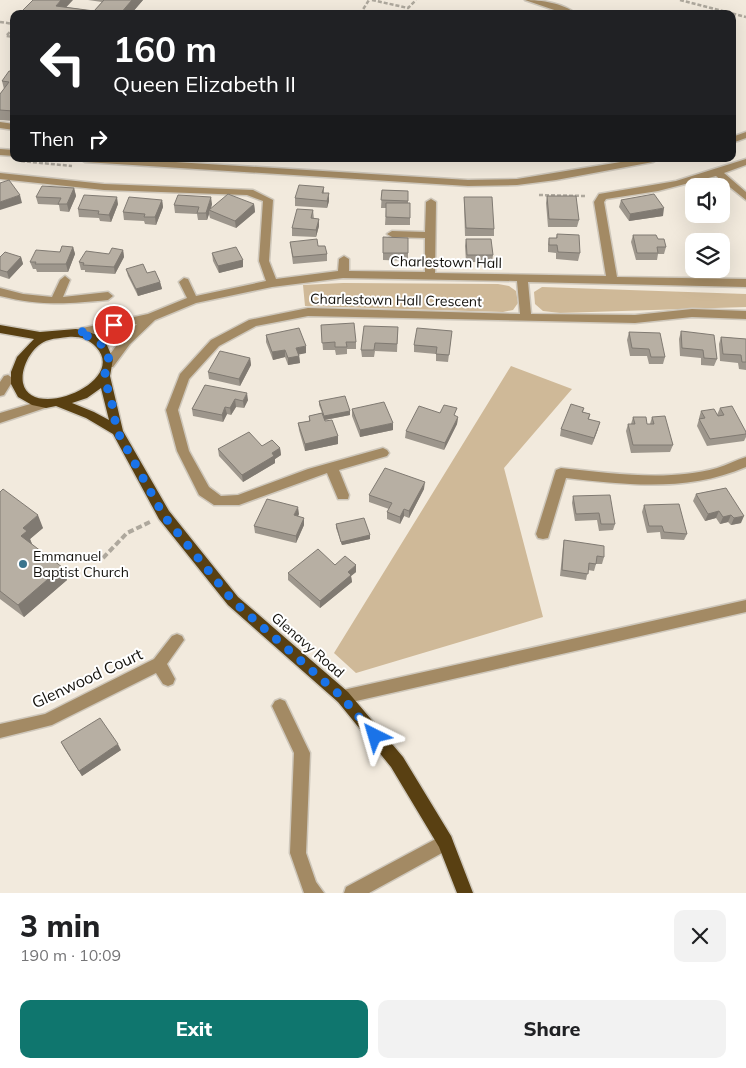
<!DOCTYPE html>
<html lang="en">
<head>
<meta charset="utf-8">
<style>
	:root { --surface:#fff; --page:#f2f2f2; --text:#202124; --muted:#757577; --accent:#0f766e }
	body { margin:0; font-family:Mulish,sans-serif; background:var(--page); color:var(--text); height:100vh; display:flex; flex-direction:column; font-size:19px; white-space:nowrap }
	* { box-sizing:border-box; margin:0 }
	p { font-size:16px; color:var(--muted) }
	.icon { flex:none; width:28px; height:28px; fill:none; stroke:currentColor; stroke-width:2; stroke-linecap:round; stroke-linejoin:round }
	.map { position:relative; height:893px; overflow:hidden }
	.drawer { display:flex; flex-direction:column; background:var(--surface); flex:1 }
	.drawer>* { flex:none }
	.banner { position:absolute; left:10px; top:10px; width:726px; height:152px; border-radius:10px; box-shadow:0 5px 20px #0002; background:#202124; color:#fff; overflow:hidden }
	.controls { position:absolute; left:685px; top:178px; display:grid; gap:10px }
	.controls a { display:grid; place-items:center; width:45px; height:45px; border-radius:10px; background:var(--surface); box-shadow:0 5px 20px #0002; font-size:25px }
	.pin { position:absolute; display:grid; place-items:center; width:42px; height:42px; color:#fff; margin:-21px; border:2px solid #fff; border-radius:50%; box-shadow:0 1px 5px #0007 }
	.me { position:absolute; width:55px; margin:-28px; rotate:320deg; stroke-linejoin:round; filter:drop-shadow(0 0 4px #0008) }
	.turn { display:flex; align-items:center; gap:18px; height:105px; padding:0 20px; font-size:22px }
	.turn .icon { width:65px; height:65px; stroke-width:2.5 }
	.turn b { display:block; font-size:35px; line-height:42px }
	.then { display:flex; align-items:center; height:48px; padding:0 20px; background:#0003; gap:10px; font-size:19px }
	.round { display:grid; place-items:center; flex:none; width:52px; height:52px; border-radius:10px; background:var(--page) }
	.summary { display:flex; align-items:center; justify-content:space-between; height:85px; padding:0 20px }
	h1 { font-size:30px; font-weight:800; line-height:38px }
	.action { display:flex; gap:10px; margin-top:auto; padding:10px 20px }
	.action a { flex:1; height:58px; border-radius:10px; background:var(--accent); color:#fff; font-size:20px; font-weight:800; line-height:58px; text-align:center }
	.action a+a { background:var(--page); color:var(--text) }
	.map>svg:first-child { display:block }
</style>
</head>
<body>
<div class="map">
<svg width="746" height="893" viewBox="0 0 746 893">
	<rect width="100%" height="100%" fill="#f2eadd"/>
	<path fill="#cfb998" d="M343,283l155,1 11,2 7,5 2,12 -5,7 -10,2 -198,-6 -2,-21z
		M542,287l204,7v13l-186,6 -17,-2 -8,-7 -1,-12z
		M511,366l61,23 -68,79 39,149 -187,56 -22,-20z"/>
	<g fill="none" stroke-linecap="round" stroke-linejoin="round">
		<defs>
			<path id="minor" d="M525,0c16,0 39,3 51,14h-10z
				M0,122l14,2v6l-14,-2z
				M746,132v6l-14,5v-6z
				M0,149l14,1v6l-14,-1z
				M80,159h47l341,21 49,-1 122,-20h19l-5,3 -97,18 -39,5 -49,1 -383,-24z
				M746,159v6l-22,8 22,19v8l-30,-24 -58,15 -52,8 -2,3 13,75 129,2v8l-218,-5 3,32 104,1 57,-6 54,2v8l-54,-2 -57,6 -327,-7 -52,10 -37,20 -30,33 -11,31 11,41 20,36 12,9 17,-1 70,-26 75,-21 4,2 2,3 -2,3 -48,14 10,25 -1,4h-10l-11,-26 -88,32h-25l-15,-10 -22,-44 -11,-41 14,-36 31,-34 38,-20 59,-12 212,6 -3,-33 -174,-3 -71,9 -76,16 -41,17 -25,24 -17,23h-8l-2,-3 2,-3 17,-23 15,-14 -60,13 -6,-4 2,-3 75,-16 39,-16 -8,-16 5,-4 4,1 8,17 70,-15 -7,-20 4,-60 -16,-6 -143,-5 -104,-11v-6l104,11 149,6 20,10 -4,61 7,18 62,-8 1,-12 5,-3 5,3v12l76,1v-34l-33,-1 -5,-3 5,-3 33,1 1,-30 5,-3 5,3 -1,71 171,3 -12,-74 5,-8 77,-13z
				M65,276l5,4 -7,17 45,-5 5,4 -5,4c-40,4 -68,6 -108,-4v-8l23,6 29,3 8,-17z
				M8,375l6,4 -10,16 -4,1v-14l4,-6z
				M47,399l6,4 -2,3 -51,17v-10z
				M746,457v10c-58,25 -119,18 -180,11l-18,60 -5,1 -5,-1 -2,-4 20,-64 5,-2c51,5 106,14 156,0 10,-3 19,-8 29,-11z
				M746,600v12l-403,92 -5,-2 -3,-5 3,-5 5,-2z
				M177,634l5,2 2,4 -17,24 8,15 -2,5 -5,2 -5,-2 -7,-11 -104,52 -52,13v-14l45,-10 109,-55 18,-23z
				M280,699l5,2 25,52 -4,100 10,29 8,11h-20l-14,-40 4,-100 -22,-47 3,-5z
				M445,834l6,2 2,6 -2,6 -82,45h-25l2,-6z"/>
			<path id="major" d="M0,325l40,7 36,-3 19,5 11,9 7,16 -3,17 13,55 46,80 69,86 110,95 55,65 48,79 22,57h-16l-18,-46 -48,-80 -53,-65 -110,-97 -69,-86 -46,-85 -27,-16 -30,-12 -10,2 -14,-3 -14,-8 -7,-13v-12l6,-15 17,-18 -34,-6zM68,337c11,-1 21,2 28,10 33,35 -65,75 -73,36 -3,-16 10,-39 26,-43 6,-2 13,-2 19,-3zM101,388l8,32 -15,-8 -22,-9 15,-5z"/>
		</defs>
		<use href="#minor" stroke="#cec7bb" stroke-width="3"/>
		<use href="#major" stroke="#cec7bb" stroke-width="3"/>
		<path stroke="#aea89d" stroke-width="2.5" stroke-dasharray="4 2" stroke-linecap="butt" d="M372,0l36,8 8,-8
			M680,0l66,17
			M360,14l9,-14
			M0,22l14,2
			M14,28l-8,8 8,1
			M21,161l51,5
			M539,195l47,1"/>
		<path stroke="#aea89d" stroke-width="4" stroke-dasharray="6 3" stroke-linecap="butt" d="M103,558l24,-25 23,-11"/>
		<use href="#minor" fill="#a38a64" fill-rule="evenodd"/>
		<use href="#major" fill="#594012" fill-rule="evenodd"/>
	</g>
	<path fill="#9d968c" d="M88,0h55l-12,14h-112l47,-7 28,4 8,-9z
		M14,19v14h-2l-2,-10z
		M14,72v49l-14,-1v-26l4,-5 -2,-8z
		M324,187v6l5,8 -2,7 -32,-2v-8z
		M74,188l2,8 -7,16 -9,-1 -1,-6 -21,-1 -2,-7z
		M382,190l26,1v12h2v22h-25l1,-17h-5z
		M547,196l32,24 -2,7h-29l-2,-24z
		M464,197l30,32v7h-29l-1,-32z
		M162,200l1,7 -7,18 -11,-1 -1,-3 -20,-1 -1,-8z
		M621,200l42,16 -34,5 -10,-14z
		M118,204l-7,18 -11,-1 -1,-3 -20,-1 -1,-8z
		M212,204l-1,5 43,-5 1,8 -19,16 -26,-10 -1,-4 -2,6h-9l-1,-6 -22,-1 -1,-8z
		M313,210l1,9 5,7 -3,11 -24,-1v-8z
		M557,234l23,19 -2,8 -22,-2v-6l-8,-1v-7l1,-7h7z
		M633,235l25,4 8,8 -2,7h-6l-1,6h-21l-5,-18z
		M383,237l25,1v23l-25,-1z
		M466,239l27,16 -1,7h-26l-1,-16z
		M290,242l28,4 9,8v7l-34,3z
		M73,247l2,7 -7,18h-31l-1,-3h-3l-3,-7z
		M123,250l1,7 -9,17 -30,-2v-2h-4l-2,-8z
		M212,253l31,7v7l-24,6 -6,-12z
		M0,257h21l2,7 -14,15 -9,-3z
		M126,269l21,4 13,9 2,7 -24,7 -10,-20z
		M321,325l35,17v7h-9v5l-11,1 -1,-5h-12z
		M398,327l-1,25 -22,-1 -1,6h-12l-1,-7z
		M681,331l36,28 -3,7 -13,-1v-7l-21,-2 -1,-17z
		M629,332l36,25 -2,7h-14l-2,-8h-17l-3,-16z
		M266,335l40,18 -7,1 1,9 -12,2 -3,-8 -12,3 -7,-18z
		M721,337l25,2v31l-7,-1 -1,-6 -18,-2 -1,-17z
		M451,338l-3,24 -12,-1v-7l-22,-2v-7z
		M250,358l1,7 -11,21 -31,-7 -1,-7z
		M205,385l43,15 -4,8 -8,-1 -5,8 -4,-1 -4,8 -30,-6 -1,-7z
		M319,401l31,10v4l-25,5 13,16v8l-33,7 -6,-21 -1,-7 11,-2v-5l13,-3 -3,-8z
		M584,408l-1,4 7,2 -1,5 9,10 -6,16 -32,-9 1,-7z
		M720,408l26,24v5l-2,4 -37,5 -10,-20 2,-7v-1l2,-7 16,4z
		M352,409l41,21 -33,7 -8,-21z
		M440,413l18,4 -1,7 -13,26 -39,-12 1,-7z
		M633,417l14,7h3l2,-7 21,28 -3,7 -39,1 -5,-22 2,-7h3z
		M262,446l18,2 1,7 -6,4v4l-32,19 -24,-26 -1,-7z
		M726,488l15,35 -10,2 -3,-3 -8,2 -4,-6 -11,3 -12,-20 3,-7z
		M424,489l-15,29 -5,-2 -4,8 -13,-5v-7l2,-3 -20,-7v-7z
		M0,492l43,36 -13,11 2,5 35,36 -43,37 -24,-18z
		M573,496l42,28 -2,6 -14,1 -2,-11 -22,1 -3,-18z
		M644,505l43,29 -3,6 -23,-1 -1,-7 -13,1 -5,-21z
		M299,514l-1,2 6,9 -8,18 -41,-10 -1,-7z
		M336,524l34,11v4l-28,6 -6,-17z
		M564,540l40,17 -2,7h-6l-2,7 -6,-1 -2,10 -26,-4 3,-30z
		M335,565l21,7 -5,4 1,6 -32,26 -32,-28v-7z
		M61,742l60,8 -39,26 -18,-28z"/>
	<path fill="#807a72" d="M61,0h12l-13,14 -4,-8z
		M132,0h11l-12,14h-11z
		M74,188l2,8 -7,16 -2,-8z
		M329,193v8l-2,7v-7z
		M20,195l2,8 -22,7v-8z
		M117,197l1,7 -7,18 -2,-7z
		M211,197l1,7 -2,7 -1,-1v4l-2,6 -1,-7z
		M162,200l1,7 -7,18 -1,-8z
		M254,204l1,8 -19,16 -1,-7z
		M664,208l-1,8 -34,5 1,-7z
		M319,219v7l-3,11v-7z
		M73,247l2,7 -7,18 -2,-8z
		M123,250l1,7 -9,17 -1,-7z
		M21,257l2,7 -14,15 -2,-7z
		M243,260v7l-24,6 -1,-7z
		M160,282l2,7 -24,7 -2,-7z
		M306,346v7l-9,2 -1,-7z
		M285,350v7l-12,3 -1,-8z
		M299,356l1,7 -12,2v-7z
		M250,358l1,7 -11,21 -1,-7z
		M247,393l1,7 -4,8 -1,-7z
		M235,399l1,8 -5,8 -1,-7z
		M225,407l2,7 -4,8 -1,-7z
		M350,411v4l-26,5v-4z
		M458,417l-1,7 -13,26 1,-7z
		M600,422l-2,7 -6,16 2,-7z
		M393,423v7l-33,7v-7z
		M338,436v8l-33,7v-7z
		M280,448l1,7 -6,4v4l-32,19 -1,-7 30,-22z
		M425,482l-1,7 -15,29v-7z
		M298,507l1,7 -4,8 -1,-7z
		M404,509v7l-4,8v-7z
		M719,511l-3,7 -11,3 3,-7z
		M38,515l5,13 -13,11 2,5 -6,5 -5,-13 2,-8z
		M731,515l-3,7 -8,2 3,-7z
		M744,516l-3,7 -10,2 3,-7z
		M304,518v7l-8,18v-7z
		M370,535v4l-28,6 -1,-3z
		M356,565v7l-5,4 1,6 -32,26v-7l28,-29z
		M62,567l5,13 -43,37 -6,-12z
		M118,744l3,6 -39,26 -3,-5z"/>
	<path fill="#b7afa3" stroke="#807a72" d="M33,0h28l-5,6 38,5 10,-11h28l-12,14h-101z
		M14,19v5l-4,-1z
		M9,71l5,1v38l-1,1 -13,-1v-16l9,-12 -7,-1z
		M9,180l11,15 -20,7v-19z
		M299,185l25,2 -2,6h7l-2,8 -32,-3z
		M42,186l32,2 -7,16h-9l3,-6 -25,-1z
		M382,190l26,1v10l-27,-1z
		M228,194l26,10 -19,17 -26,-11z
		M654,194l10,14 -34,6 -9,-14z
		M84,195l33,2 -8,18 -11,-1 1,-3 -21,-2z
		M178,195l33,2 -5,16h-9l2,-6 -25,-2z
		M547,196h29l3,24 -30,-1z
		M129,197l33,3 -7,17h-11l1,-3 -22,-2z
		M464,197h28l2,32 -28,-1z
		M386,203h24v15l-24,-1z
		M297,209l16,1 -2,8 8,1 -3,11 -24,-2z
		M557,234l22,1 1,18 -22,-1 -1,-7h-8v-7h8z
		M633,235h23l2,4h6l2,8h-9l1,6h-21z
		M383,237l25,1v15h-25z
		M317,239l1,7h7l2,8 -34,3 -3,-15z
		M466,239h25l2,16h-26z
		M62,246l11,1 -7,17h-31l1,-2h-6l6,-12 24,2z
		M236,247l7,13 -25,6 -6,-13z
		M112,248l11,2 -9,17 -31,-2 1,-2 -5,-1 7,-11 23,3z
		M5,252l16,5 -14,15 -7,-2v-13z
		M143,264l4,9 8,-2 5,11 -24,7 -10,-20z
		M354,323l2,19h-10l1,5h-12v-5l-13,1 -1,-18z
		M364,326l34,1 -1,17 -22,-1 -1,7h-13z
		M299,328l7,18 -10,2 3,8 -11,2 -3,-8 -13,2 -6,-17z
		M417,328l35,3 -3,24 -13,-1 1,-7 -23,-2z
		M681,331l33,4 3,24 -13,-1 -1,-8 -21,-2z
		M629,332l31,1 5,24h-14l-2,-8 -17,-1z
		M721,337l25,2v23h-4l-1,-7 -18,-1z
		M220,351l30,7 -11,21 -31,-7z
		M205,385l42,8 -4,8 -8,-2 -5,9 -5,-1 -3,8 -30,-6z
		M345,396l5,15 -26,5 -5,-15z
		M384,402l9,21 -33,7 -8,-21z
		M571,404l13,4 -2,4 8,2 -2,5 12,3 -6,16 -33,-9z
		M444,405l13,3 -3,7 4,2 -13,26 -39,-12 13,-25 21,7z
		M732,406l14,26v2l-36,5 -11,-20 6,-1 -4,-7 13,-2 4,7 6,-1 -4,-7z
		M322,413l3,8 7,-1 6,16 -33,8 -7,-21 12,-2 -1,-5z
		M665,416l8,29h-40l-5,-21h7l-2,-7h13l1,7h7l-2,-7z
		M249,432l13,14 10,-6 8,8 -8,5 2,3 -32,19 -24,-26z
		M385,468l40,14 -16,29 -5,-2 -4,8 -13,-5 5,-9 -23,-8z
		M726,488l18,28 -10,2 -3,-3 -8,2 -4,-6 -11,3 -12,-20z
		M3,489l35,26 -15,13 4,3 -6,5 41,31 -44,38 -18,-14v-99z
		M610,495l5,29h-14l-2,-11 -23,1 -3,-18z
		M267,499l31,8 -4,8 10,3 -8,18 -42,-10z
		M679,504l8,30 -23,-2 -2,-6h-13l-5,-21z
		M364,518l6,17 -29,7 -5,-18z
		M564,540l40,6v11l-7,-1 -1,8 -7,-1 -1,11 -26,-4z
		M318,549l17,16 10,-9 11,9 -8,7 3,3 -31,26 -32,-28z
		M100,718l18,26 -39,27 -18,-29z"/>
	<g fill="none" stroke-linecap="round" stroke-linejoin="round">
		<path stroke="#1a73e8" stroke-width="9" stroke-dasharray="0 16.2" d="M114,325l-37,8 14,4 10,7 7,9 1,11 -5,12 8,28 5,27 47,85 69,85 109,96 33,39"/>
	</g>
	<circle fill="#3a748d" stroke="#fff" stroke-width="2" cx="23" cy="564" r="5"/>
	<g text-anchor="middle" stroke-width="4" stroke-linejoin="round" paint-order="stroke">
		<g font-size="14" fill="#12100b" stroke="#fff">
			<text transform="translate(446 262) rotate(1)" y="5">Charlestown Hall</text>
			<text transform="translate(396 300) rotate(1)" y="5">Charlestown Hall Crescent</text>
			<text transform="translate(308 645) rotate(41)" y="5">Glenavy Road</text>
		</g>
		<g font-size="14" fill="#12100b" stroke="#fff" text-anchor="start">
			<text x="33" y="561">Emmanuel<tspan x="33" dy="16">Baptist Church</tspan></text>
		</g>
		<g font-size="16" fill="#12100b" stroke="#fff">
			<text transform="translate(87 678) rotate(-25)" y="6">Glenwood Court</text>
		</g>
	</g>
</svg>
<div class="controls">
<a><svg class="icon" aria-label="sound" viewBox="0 0 24 24"><path d="M4 9h4l5-4v14l-5-4H4zM17 9q2 3 0 6"/></svg></a>
<a><svg class="icon" aria-label="layers" viewBox="0 0 24 24"><path d="M12 4l9 5-9 5-9-5zM3 14l9 5 9-5"/></svg></a>
</div>
<div class="pin" style="left:114px;top:325px;background:#d93025"><svg class="icon" aria-label="arrive" viewBox="0 0 24 24"><path d="M6 21V4h12l-3 4 3 4H6"/></svg></div>
<svg class="me" style="left:375px;top:736px" viewBox="-20 -20 40 40"><path d="M0-17L14 15 0 8-14 15z" fill="#1a73e8" stroke="#fff" stroke-width="4"/></svg>
<div class="banner">
<div class="turn"><svg class="icon" aria-label="left" viewBox="0 0 24 24"><path d="M17 20v-9H6M10 6l-5 5 5 5"/></svg><div><b>160 m</b>Queen Elizabeth II</div></div>
<div class="then">Then<svg class="icon" aria-label="right" viewBox="0 0 24 24"><path d="M7 20v-9h11M14 6l5 5-5 5"/></svg></div>
</div>
</div>
<section class="drawer">
<div class="summary"><div><h1>3 min</h1><p>190 m · 10:09</p></div><a class="round"><svg class="icon" aria-label="close" viewBox="0 0 24 24"><path d="M6 6l12 12M18 6L6 18"/></svg></a></div>
<div class="action"><a>Exit</a><a>Share</a></div>
</section>
</body>
</html>
